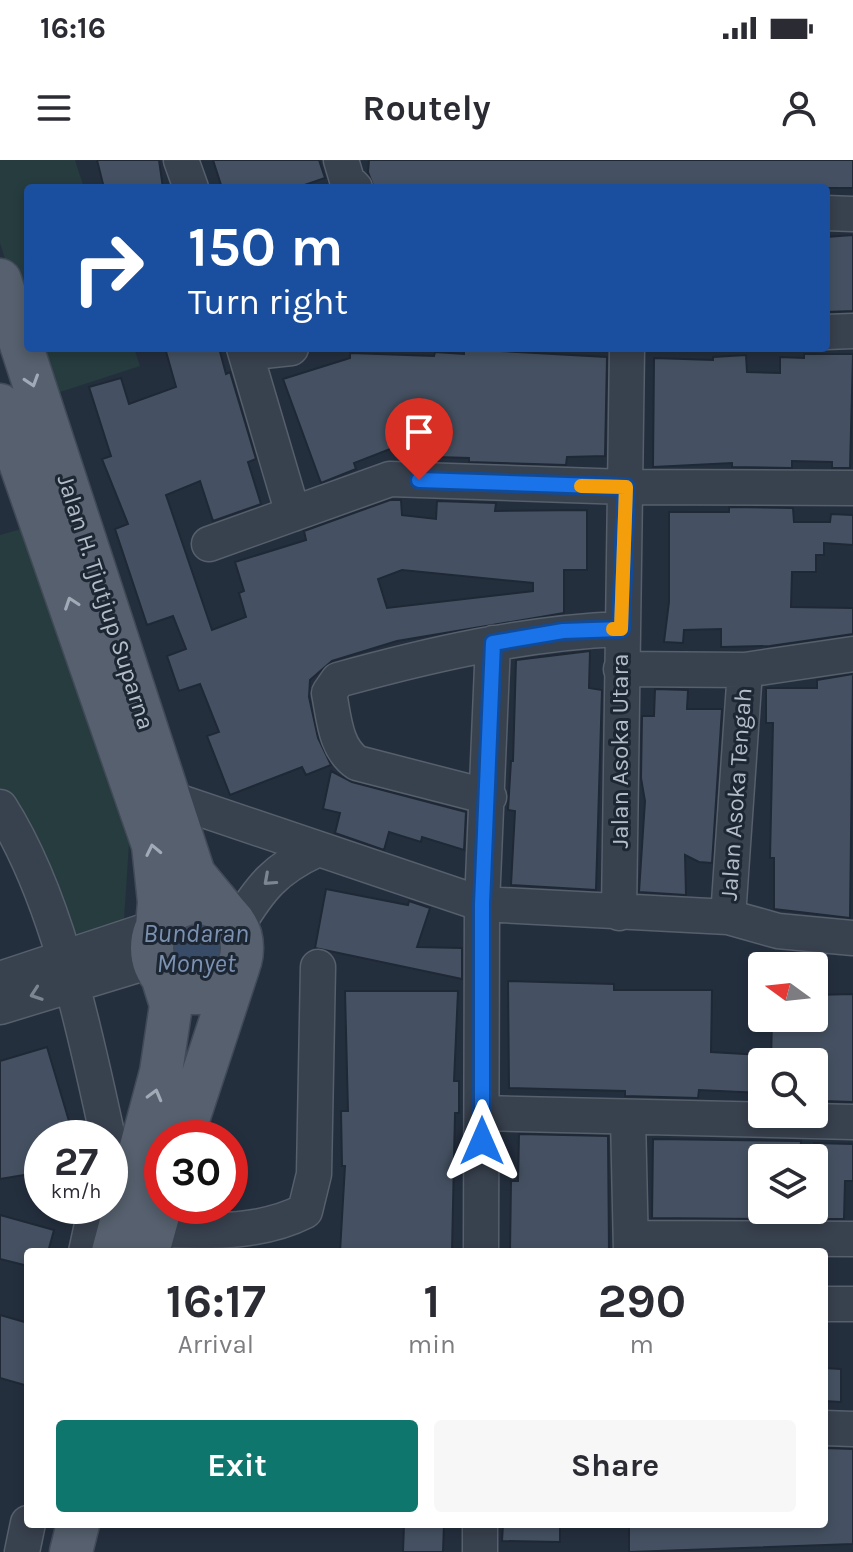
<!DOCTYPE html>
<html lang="en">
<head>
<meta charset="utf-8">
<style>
	:root { --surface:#fff; --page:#f7f7f7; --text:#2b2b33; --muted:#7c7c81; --accent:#0f766e }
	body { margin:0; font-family:Karla,sans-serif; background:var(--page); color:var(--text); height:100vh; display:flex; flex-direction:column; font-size:30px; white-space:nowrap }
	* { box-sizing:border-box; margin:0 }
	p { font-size:26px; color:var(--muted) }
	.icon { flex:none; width:44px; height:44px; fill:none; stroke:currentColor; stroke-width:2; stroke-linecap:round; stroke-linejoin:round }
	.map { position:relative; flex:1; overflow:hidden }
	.sheet { position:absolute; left:24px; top:1088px; width:804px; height:280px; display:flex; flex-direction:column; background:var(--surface); border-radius:8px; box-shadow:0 4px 12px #0003 }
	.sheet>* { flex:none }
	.guide { position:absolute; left:24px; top:24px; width:806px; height:168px; border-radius:8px; box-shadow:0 4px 12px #0003; background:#1a4fa0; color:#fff; overflow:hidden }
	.needle { width:52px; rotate:285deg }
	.tools { position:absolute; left:748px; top:792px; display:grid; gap:16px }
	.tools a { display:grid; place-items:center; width:80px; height:80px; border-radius:8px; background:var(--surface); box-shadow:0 4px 12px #0003; font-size:40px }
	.speed { position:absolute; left:24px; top:960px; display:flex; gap:16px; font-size:40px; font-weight:700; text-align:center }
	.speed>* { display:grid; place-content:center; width:104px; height:104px; border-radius:50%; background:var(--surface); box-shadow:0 4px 12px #0003; line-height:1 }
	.speed small { font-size:20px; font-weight:400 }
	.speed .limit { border:12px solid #d22; background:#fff; color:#111 }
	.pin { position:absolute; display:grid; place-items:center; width:68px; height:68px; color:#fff; margin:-82px -34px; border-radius:50% 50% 50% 0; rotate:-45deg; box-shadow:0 0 8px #0007 }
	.pin .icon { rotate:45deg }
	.me { position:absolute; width:88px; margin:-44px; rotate:0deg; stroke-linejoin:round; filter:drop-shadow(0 0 6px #0008) }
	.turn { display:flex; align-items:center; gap:28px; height:168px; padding:0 32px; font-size:36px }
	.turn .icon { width:104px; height:104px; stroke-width:2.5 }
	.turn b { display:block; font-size:56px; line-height:68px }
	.eta { display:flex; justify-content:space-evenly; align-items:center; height:136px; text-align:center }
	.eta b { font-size:48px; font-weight:700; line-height:56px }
	.button { display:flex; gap:16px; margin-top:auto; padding:16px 32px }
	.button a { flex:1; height:92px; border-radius:8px; background:var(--accent); color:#fff; font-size:32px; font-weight:700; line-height:92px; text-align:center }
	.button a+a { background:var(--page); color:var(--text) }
	.status { display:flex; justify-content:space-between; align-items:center; height:56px; padding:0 40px; background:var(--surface); direction:ltr }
	.status svg { height:22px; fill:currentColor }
	header { display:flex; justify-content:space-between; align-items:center; height:104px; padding:0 32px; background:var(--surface); font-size:36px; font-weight:700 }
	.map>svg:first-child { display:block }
</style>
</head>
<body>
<div class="status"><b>16:16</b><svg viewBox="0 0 49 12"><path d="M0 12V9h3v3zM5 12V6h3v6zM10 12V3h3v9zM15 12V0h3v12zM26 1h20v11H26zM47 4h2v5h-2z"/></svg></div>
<header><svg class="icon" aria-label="menu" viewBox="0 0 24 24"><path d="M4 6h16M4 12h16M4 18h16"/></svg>Routely<svg class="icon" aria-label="person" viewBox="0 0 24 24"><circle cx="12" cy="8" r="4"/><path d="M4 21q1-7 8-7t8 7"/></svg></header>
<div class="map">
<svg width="853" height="1392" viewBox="0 0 853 1392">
	<rect width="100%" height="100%" fill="#242f3e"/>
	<path fill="#263c3f" d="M0,0h75l9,28h-56v145l-28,-90z
		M33,188h101l6,18 -92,30z
		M21,369l108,315 -5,76 -62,21 -62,-139v-267z"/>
	<path fill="#394c67" d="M190,747c16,1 48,18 46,38 0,10 -11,25 -16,35l-24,8 -24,-8 -12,-49 17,-19z"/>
	<path fill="#455162" stroke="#1f2835" stroke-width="2" fill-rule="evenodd" d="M97,0h62l4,28h-59z
		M213,0h106l6,18 -29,10h-74z
		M369,0h484v28h-479l-6,-16z
		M853,75v76l-27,1v-75z
		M165,188h54l7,26 4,-2 26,87 -8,3 13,42 -48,17 -13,-40 -34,14 46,135 34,-13 -7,-24 5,-2 -9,-29 71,-22 -2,-9 86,-31h11l1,15 34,4 1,-18 59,2 -1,8 92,-1v60h-23v43l-167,28 -65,20 -22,19 -1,17 9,41 13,27 -25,10 -4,-8 -72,28 -23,-59 12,-4 -19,-48 -21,7 -12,-35 19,-7 -13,-33 -26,9 -32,-96 13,-5 -26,-65 9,-3 -22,-69 32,-9 8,26 47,-17zM402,410l131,13v8l-146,17 -9,-29z
		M464,189l143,8 -2,99 -38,1 -1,8 -97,-3v-4l-66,-2v-12l-49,19 2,6 -35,14 -38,-104 67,-21v-5l84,3 1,-4 29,2z
		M804,194h49l-3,114h-18v-6l-40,-1v7l-60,-1v-4l-79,4 1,-109 59,2v-3l33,-2 1,17 33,1v-16l24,1z
		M729,347l64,1 1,14h36l1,-8 22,1v30l-29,-2v12h-8v17h-24l-1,35 62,1v26l-83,12 -49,1v-18l-37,1 -1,13 -19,-1 5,-40v-90h60z
		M590,491l-1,37 13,2 -6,200 -85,-5 4,-74 -7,-1 3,-49h2l3,-101z
		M853,514l-3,244 -76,-9v-51h-4l3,-135h-7v-35h51v-8z
		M655,529l33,1 -1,19h35l-10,154 -13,-1 -14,-7 1,40 -47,-3 6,-91 -4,-23 1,-62h12z
		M331,611l21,11 114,30 -2,38 -42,-13 -1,5 -32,-10 -5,18 -49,-17 5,-20 -17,-4z
		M326,729l82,16 1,-4 21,7 -13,39 45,1v31l-147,-31z
		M508,821l106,3v6h98l-1,62 51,3v38l-63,-3 -1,8 -73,-2v-5l-116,-3z
		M345,831h113l-4,90h5v32h-4l-3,139h-112l5,-86h-3l-1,-55h7z
		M853,834v108l-30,-1v-5h-9v-34h-43l1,-44h42v-23z
		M47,887l27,91h-32v34l-42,7v-118z
		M519,974l89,2 1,116h-99l1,-71h7z
		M653,979l148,2 -1,17h-38l-1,61 -109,-1z
		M814,983l39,1v37h-8l-1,38h-30z
		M0,1055l54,15 -6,22h-20v14l-28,-7z
		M0,1155l28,8v63l-28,-8z
		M824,1208l17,1v33l-17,-1z
		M824,1288l29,1v95l-224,8v-28h195z
		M404,1364h40l-1,28h-40z
		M503,1364h57v18l-58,-1z"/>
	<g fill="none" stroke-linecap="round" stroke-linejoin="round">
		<defs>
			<path id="minor" d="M181,0l10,28
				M341,0l6,20 8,8
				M826,53l27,1
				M826,172l27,-1
				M244,188l49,166
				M246,193l45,-5
				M209,384l181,-65 236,8 227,1
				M621,509l124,1 108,-16
				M489,637l-132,-34c-22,-15 -23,-45 -28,-70l9,-13c94,-26 186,-47 283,-51
				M171,639l311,105 246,13 50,14 75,7
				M0,647c58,91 85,226 108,331
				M619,753l8,-565
				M728,757l17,-247
				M237,766c23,-38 38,-57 79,-76
				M0,819l157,-52
				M0,847l154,-47
				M482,953l371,9
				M628,957l3,135
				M153,1070c52,1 105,5 152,-19l9,-37 4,-207
				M632,1078l221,1
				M86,1092l10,-46
				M481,1092l1,-348 11,-261
				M824,1144h29
				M824,1268l29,1
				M22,1392l6,-29
				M480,1392v-28"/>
			<path id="major" d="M0,120l194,594 33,40
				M0,245l153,440 6,57 -2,25
				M152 788a45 45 0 1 1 90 0a45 45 0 1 1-90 0Z
				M182,978l57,-173
				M113,1092l48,-180 10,-67 -9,-29
				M148,1092l14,-51
				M71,1392l7,-28"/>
		</defs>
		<use href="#minor" stroke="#565f6c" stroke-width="37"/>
		<use href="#major" stroke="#414a57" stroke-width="45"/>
		<use href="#minor" stroke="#38414e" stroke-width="34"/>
		<use href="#major" stroke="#56606e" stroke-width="42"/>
	</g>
	<defs><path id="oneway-chevron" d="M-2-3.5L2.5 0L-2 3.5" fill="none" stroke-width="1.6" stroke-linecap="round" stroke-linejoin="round" transform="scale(2)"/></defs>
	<g stroke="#a1aab7">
		<use href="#oneway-chevron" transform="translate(32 221) rotate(72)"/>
		<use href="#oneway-chevron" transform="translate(71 443) rotate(-109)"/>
		<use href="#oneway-chevron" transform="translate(153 690) rotate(-102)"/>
		<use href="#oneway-chevron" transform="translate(155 935) rotate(-75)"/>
	</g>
	<g stroke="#7c8592">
		<use href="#oneway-chevron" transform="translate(269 720) rotate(138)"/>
		<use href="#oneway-chevron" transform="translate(36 834) rotate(161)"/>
	</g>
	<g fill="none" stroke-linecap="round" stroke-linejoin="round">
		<defs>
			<path id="route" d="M419,320l207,7 -5,142 -58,2 -70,12 -11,261v237"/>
		</defs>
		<use href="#route" stroke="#114b97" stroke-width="20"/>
		<use href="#route" stroke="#1a73e8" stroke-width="14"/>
		<path stroke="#f59e0b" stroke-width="14" d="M581,326l45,1 -5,142h-8"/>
	</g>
	<g text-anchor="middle" stroke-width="6" stroke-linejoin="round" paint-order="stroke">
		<g font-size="24" fill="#b4bcc9" stroke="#1d2633">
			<text transform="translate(106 442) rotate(72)" y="8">Jalan H. Tjutjup Suparna</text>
			<text transform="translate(620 591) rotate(-90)" y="8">Jalan Asoka Utara</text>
			<text transform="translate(736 634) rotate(-86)" y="8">Jalan Asoka Tengah</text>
		</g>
		<g font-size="26" font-style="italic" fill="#7c92b1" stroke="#1d2633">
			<text x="196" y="782">Bundaran<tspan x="196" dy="30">Monyet</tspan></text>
		</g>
	</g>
</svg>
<div class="tools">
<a><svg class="needle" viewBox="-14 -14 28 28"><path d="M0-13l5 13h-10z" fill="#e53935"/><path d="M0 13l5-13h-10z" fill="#7c7c81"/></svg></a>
<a><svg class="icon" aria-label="search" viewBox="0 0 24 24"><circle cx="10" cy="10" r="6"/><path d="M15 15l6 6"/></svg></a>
<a><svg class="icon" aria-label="layers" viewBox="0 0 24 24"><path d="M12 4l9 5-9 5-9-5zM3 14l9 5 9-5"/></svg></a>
</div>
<div class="speed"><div>27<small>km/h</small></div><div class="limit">30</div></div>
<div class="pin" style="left:419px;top:320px;background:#d93025"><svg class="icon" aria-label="arrive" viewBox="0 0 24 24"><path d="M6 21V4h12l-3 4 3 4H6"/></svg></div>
<svg class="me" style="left:482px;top:981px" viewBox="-20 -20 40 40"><path d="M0-17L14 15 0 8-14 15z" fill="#1a73e8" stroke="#fff" stroke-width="4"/></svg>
<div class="guide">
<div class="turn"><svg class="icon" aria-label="right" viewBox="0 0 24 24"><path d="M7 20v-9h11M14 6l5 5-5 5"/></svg><div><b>150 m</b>Turn right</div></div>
</div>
<section class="sheet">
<div class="eta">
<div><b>16:17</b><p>Arrival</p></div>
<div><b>1</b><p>min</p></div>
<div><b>290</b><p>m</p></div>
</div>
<div class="button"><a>Exit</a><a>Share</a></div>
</section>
</div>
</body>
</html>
